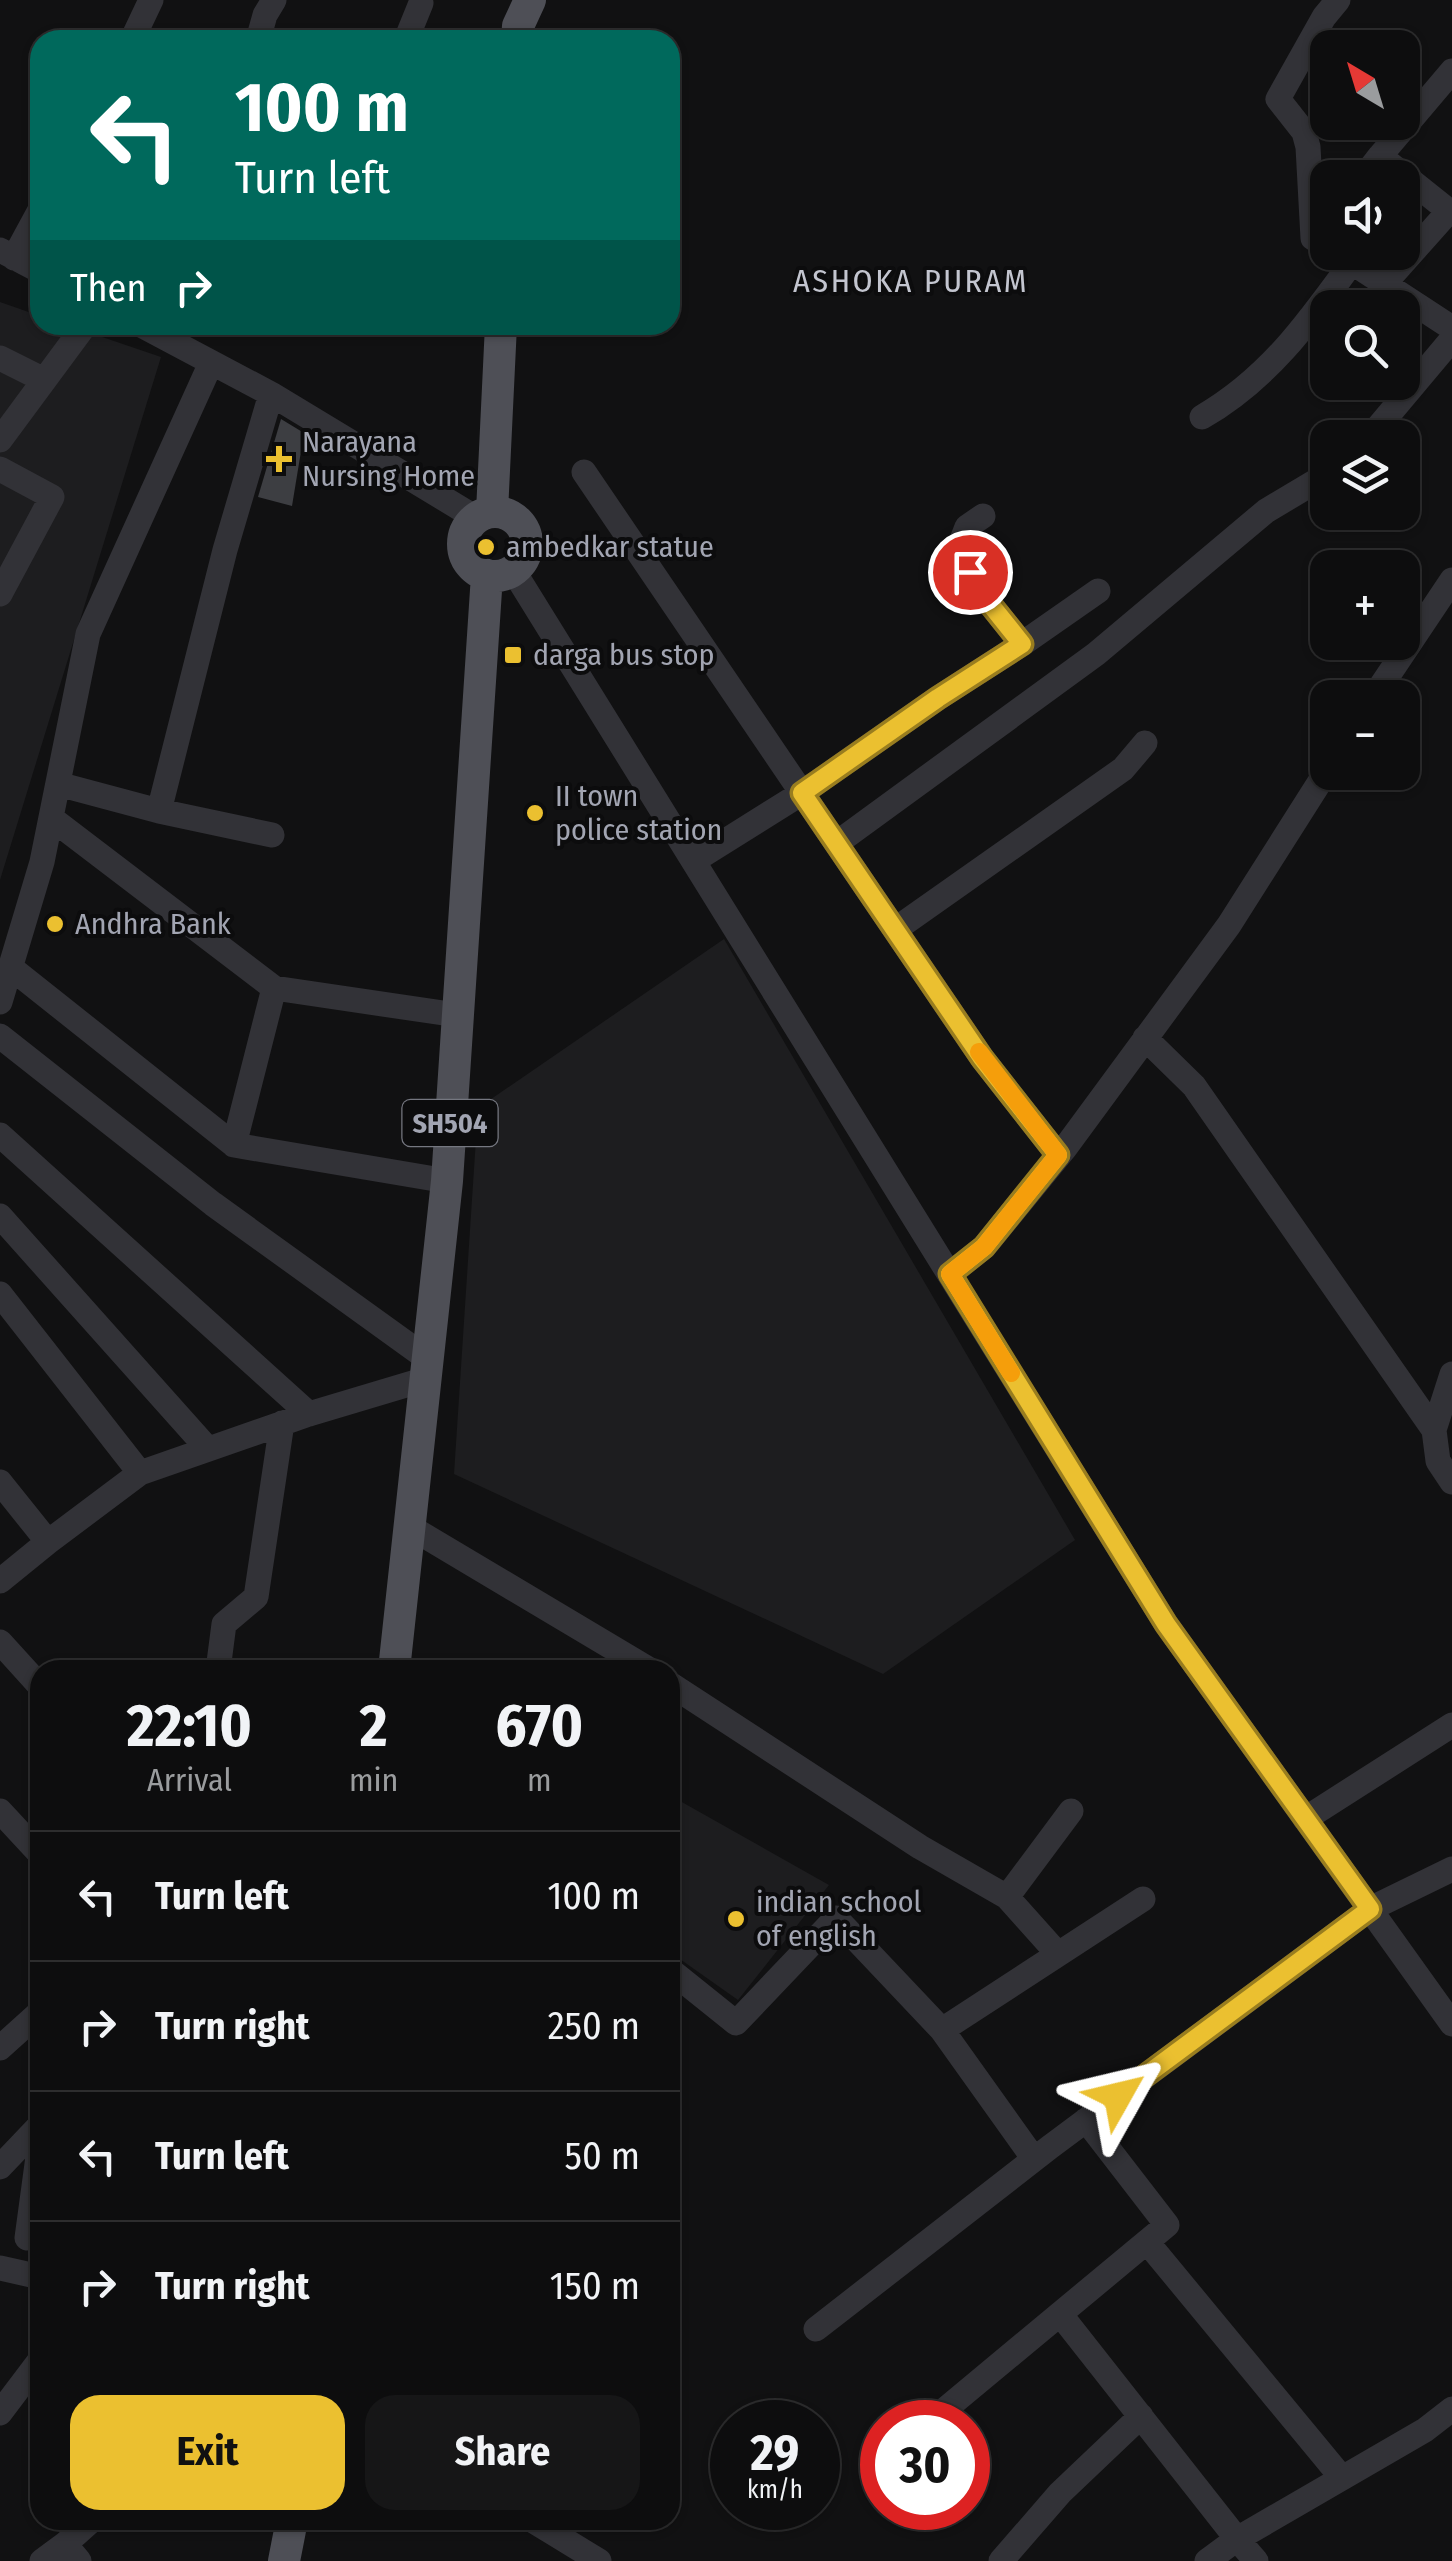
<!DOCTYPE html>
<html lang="en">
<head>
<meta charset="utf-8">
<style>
	:root { --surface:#0d0d0e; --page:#161617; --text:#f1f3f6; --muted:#9a9c9e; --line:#2d2d2e; --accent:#ebc030 }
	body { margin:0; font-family:"Fira Sans Condensed",sans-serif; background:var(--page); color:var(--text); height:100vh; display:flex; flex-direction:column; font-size:38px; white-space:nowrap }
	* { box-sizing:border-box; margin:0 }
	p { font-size:32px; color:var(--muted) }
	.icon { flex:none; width:55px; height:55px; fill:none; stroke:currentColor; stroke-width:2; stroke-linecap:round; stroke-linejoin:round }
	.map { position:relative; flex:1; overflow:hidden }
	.drawer { position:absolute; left:30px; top:1660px; width:650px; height:870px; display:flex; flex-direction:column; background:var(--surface); border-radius:30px; box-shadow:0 2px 8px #0004,0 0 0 2px var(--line) }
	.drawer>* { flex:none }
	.guide { position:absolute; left:30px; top:30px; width:650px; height:305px; border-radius:30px; box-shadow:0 2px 8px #0004,0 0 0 2px var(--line); background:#00695c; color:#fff; overflow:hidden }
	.needle { width:65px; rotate:322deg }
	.fabs { position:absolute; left:1310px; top:30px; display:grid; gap:20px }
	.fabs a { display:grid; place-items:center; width:110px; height:110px; border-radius:20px; background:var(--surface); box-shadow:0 2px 8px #0004,0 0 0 2px var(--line); font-size:50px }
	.speed { position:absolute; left:710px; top:2400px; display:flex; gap:20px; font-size:50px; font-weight:700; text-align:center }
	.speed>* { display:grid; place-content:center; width:130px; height:130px; border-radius:50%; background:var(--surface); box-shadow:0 2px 8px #0004,0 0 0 2px var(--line); line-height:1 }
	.speed small { font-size:25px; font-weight:400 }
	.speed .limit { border:15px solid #d22; background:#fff; color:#111 }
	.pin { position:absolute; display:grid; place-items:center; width:85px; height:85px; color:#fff; margin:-42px; border:5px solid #fff; border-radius:50%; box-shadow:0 2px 10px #0007 }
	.me { position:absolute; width:110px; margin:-55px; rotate:53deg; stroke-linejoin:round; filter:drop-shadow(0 0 8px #0008) }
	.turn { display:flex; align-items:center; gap:35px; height:210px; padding:0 40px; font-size:45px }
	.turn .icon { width:130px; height:130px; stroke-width:2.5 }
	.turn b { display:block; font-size:70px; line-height:85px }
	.then { display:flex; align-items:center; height:95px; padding:0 40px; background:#0003; gap:20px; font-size:38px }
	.eta { display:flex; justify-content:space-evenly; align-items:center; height:170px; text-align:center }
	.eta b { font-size:60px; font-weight:700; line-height:70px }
	.cta { display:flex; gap:20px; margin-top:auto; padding:20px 40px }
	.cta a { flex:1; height:115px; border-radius:30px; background:var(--accent); color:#111; font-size:40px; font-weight:700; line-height:115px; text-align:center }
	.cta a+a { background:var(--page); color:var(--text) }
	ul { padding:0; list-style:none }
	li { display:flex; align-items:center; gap:30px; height:130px; padding:0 40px; border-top:2px solid var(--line) }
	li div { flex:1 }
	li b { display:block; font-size:38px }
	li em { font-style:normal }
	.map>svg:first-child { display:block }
</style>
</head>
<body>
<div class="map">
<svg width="1452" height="2561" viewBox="0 0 1452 2561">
	<rect width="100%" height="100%" fill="#111112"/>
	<path fill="#1d1d1f" d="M0,302l40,14v9h27l94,32 -161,523z
		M724,939l351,601 -192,134 -429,-200 24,-366z
		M680,1801l149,84 -91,115 -68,-48v-135z"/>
	<path fill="#3d3e42" d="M281,419l23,14 -12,73 -34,-9z"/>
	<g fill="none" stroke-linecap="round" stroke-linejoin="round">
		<path stroke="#323237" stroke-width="25" d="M132,40l19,-40
			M258,40l7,-25 9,-15
			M406,40l15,-37
			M1363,178l17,-22
			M1328,247l-15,-9 -5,-91 -4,-15 -26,-33 46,-82 14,-17
			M0,250l40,21
			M1339,254l113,74
			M14,258l26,-48
			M1385,283l64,-72 -69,-55 72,-85
			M141,325l130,69 205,124
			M0,358l44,22
			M1202,417c66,-38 106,-94 150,-155
			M1369,438l83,-99
			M0,440l85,-115
			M0,469l52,28 -52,97
			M584,472l218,321 136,-95 84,-54 -40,-50 -24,-44 9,-23 16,-11
			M513,570l653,1054 286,400
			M1022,644l76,-53
			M1373,698l79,-118
			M58,784l101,27 66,-261 46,-156
			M159,811l113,24
			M51,818l223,170 -40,157 213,36
			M837,843l259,-189 170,-143 62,-37
			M695,860l107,-67 180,265 76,97
			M896,929l227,-160 22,-26
			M10,967l224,178
			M274,988l183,27
			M0,1002l42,-140 46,-228 123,-271
			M0,1036l213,168 215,155
			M1145,1038l49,48 240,344 18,-56
			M0,1135l309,279
			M0,1216l208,233
			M950,1274l34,-27 81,-99 164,-223 99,-156
			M0,1294l140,179 -92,69
			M1434,1430l4,31 14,21
			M140,1473l169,-59 117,-35
			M0,1482l48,60 -48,39
			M410,1527l240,143
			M0,1642l40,44
			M218,1670l6,-46 32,-27 26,-174
			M670,1684l250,163 87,50
			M0,1811l40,43
			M1305,1819l147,-94
			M1058,1954l-51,-57 64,-86
			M670,1970l66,53 100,-105 106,112
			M0,2048l40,-36
			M1034,2159l-92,-129 201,-131
			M0,2167l40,-42
			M27,2238l13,-96
			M1147,2242l195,236
			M0,2268l40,9
			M1060,2314l177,225 -30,22
			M816,2329l234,-182 320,-238 82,-40
			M0,2413l40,-53
			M930,2422l237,-197 -81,-105
			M532,2520l67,41
			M42,2561l23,-17
			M79,2561l-14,-17 27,-24
			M1001,2561l59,-68 81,-77
			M1256,2561l-19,-22 188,-109 27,-21"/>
		<path stroke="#4e4f56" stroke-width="32" d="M517,40l1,-14 12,-26
			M492,512l9,-187
			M463 544a32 32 0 1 1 64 0a32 32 0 1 1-64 0Z
			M394,1670l53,-489 40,-606
			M284,2561l8,-41"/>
	</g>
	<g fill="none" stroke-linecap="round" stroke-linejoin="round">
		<defs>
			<path id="route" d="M970,572l12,22 40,50 -84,54 -136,95 180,265 76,97 -74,92 -34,27 216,350 204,285 -252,187"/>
		</defs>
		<use href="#route" stroke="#997d1f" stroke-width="25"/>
		<use href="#route" stroke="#ebc030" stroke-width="18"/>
		<path stroke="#f59e0b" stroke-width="18" d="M979,1052l79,103 -74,92 -34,27 61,99"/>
	</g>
	<g fill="#ebc030" stroke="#0c0c0d" stroke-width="4">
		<path d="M274 444h10v10h10v10h-10v10h-10v-10h-10v-10h10z"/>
		<circle cx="486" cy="547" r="10"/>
		<rect x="503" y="645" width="20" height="20" rx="5"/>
		<circle cx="535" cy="813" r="10"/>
		<circle cx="55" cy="924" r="10"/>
		<circle cx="736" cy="1919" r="10"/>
	</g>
	<g text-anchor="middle" stroke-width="8" stroke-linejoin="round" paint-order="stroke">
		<rect fill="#0c0c0d" stroke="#757780" stroke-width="2.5" x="402.5" y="1100" width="95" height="46" rx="8"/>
		<g font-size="28" font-weight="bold" fill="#a2a5b2">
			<text x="450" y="1133">SH504</text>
		</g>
		<g font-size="30" fill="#a2a5b2" stroke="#0c0c0d" text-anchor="start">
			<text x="302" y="452">Narayana<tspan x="302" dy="34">Nursing Home</tspan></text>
			<text x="506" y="557">ambedkar statue</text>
			<text x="533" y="665">darga bus stop</text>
			<text x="555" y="806">II town<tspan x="555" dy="34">police station</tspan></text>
			<text x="75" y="934">Andhra Bank</text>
			<text x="756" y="1912">indian school<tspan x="756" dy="34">of english</tspan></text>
		</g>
		<g font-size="32" letter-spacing="2.5" fill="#c3c5cf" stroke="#0c0c0d">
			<text x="911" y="292">ASHOKA PURAM</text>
		</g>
	</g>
</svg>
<div class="fabs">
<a><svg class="needle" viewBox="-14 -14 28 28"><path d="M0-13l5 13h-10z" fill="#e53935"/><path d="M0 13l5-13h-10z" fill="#9a9c9e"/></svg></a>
<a><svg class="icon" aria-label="sound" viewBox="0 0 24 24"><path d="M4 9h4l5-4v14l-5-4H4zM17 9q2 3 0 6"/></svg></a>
<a><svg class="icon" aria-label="search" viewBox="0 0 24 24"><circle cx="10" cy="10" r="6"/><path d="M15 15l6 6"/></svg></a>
<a><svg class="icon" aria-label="layers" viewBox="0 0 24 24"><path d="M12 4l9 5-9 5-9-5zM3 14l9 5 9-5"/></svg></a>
<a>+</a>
<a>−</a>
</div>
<div class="speed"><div>29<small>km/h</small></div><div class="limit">30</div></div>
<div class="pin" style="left:970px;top:572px;background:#d93025"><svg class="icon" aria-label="arrive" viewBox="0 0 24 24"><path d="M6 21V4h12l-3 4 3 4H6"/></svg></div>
<svg class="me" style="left:1118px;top:2096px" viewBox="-20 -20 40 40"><path d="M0-17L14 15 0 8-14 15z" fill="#ebc030" stroke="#fff" stroke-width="4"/></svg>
<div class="guide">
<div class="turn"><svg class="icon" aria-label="left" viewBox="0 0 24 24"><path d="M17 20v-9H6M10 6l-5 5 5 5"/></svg><div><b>100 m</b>Turn left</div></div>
<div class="then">Then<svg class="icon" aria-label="right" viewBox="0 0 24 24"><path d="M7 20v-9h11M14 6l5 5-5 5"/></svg></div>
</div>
<section class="drawer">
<div class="eta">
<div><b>22:10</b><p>Arrival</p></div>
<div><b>2</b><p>min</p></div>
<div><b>670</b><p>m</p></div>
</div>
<ul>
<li><svg class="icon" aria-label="left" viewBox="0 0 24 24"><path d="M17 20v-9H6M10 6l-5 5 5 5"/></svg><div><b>Turn left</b></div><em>100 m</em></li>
<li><svg class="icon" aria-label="right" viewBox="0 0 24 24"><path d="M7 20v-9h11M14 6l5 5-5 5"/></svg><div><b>Turn right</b></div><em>250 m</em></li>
<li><svg class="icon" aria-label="left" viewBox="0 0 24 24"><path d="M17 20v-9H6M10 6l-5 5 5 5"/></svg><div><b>Turn left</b></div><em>50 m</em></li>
<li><svg class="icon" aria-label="right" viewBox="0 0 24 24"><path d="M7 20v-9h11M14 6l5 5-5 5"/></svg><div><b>Turn right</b></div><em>150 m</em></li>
</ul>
<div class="cta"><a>Exit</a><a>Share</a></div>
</section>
</div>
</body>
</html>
